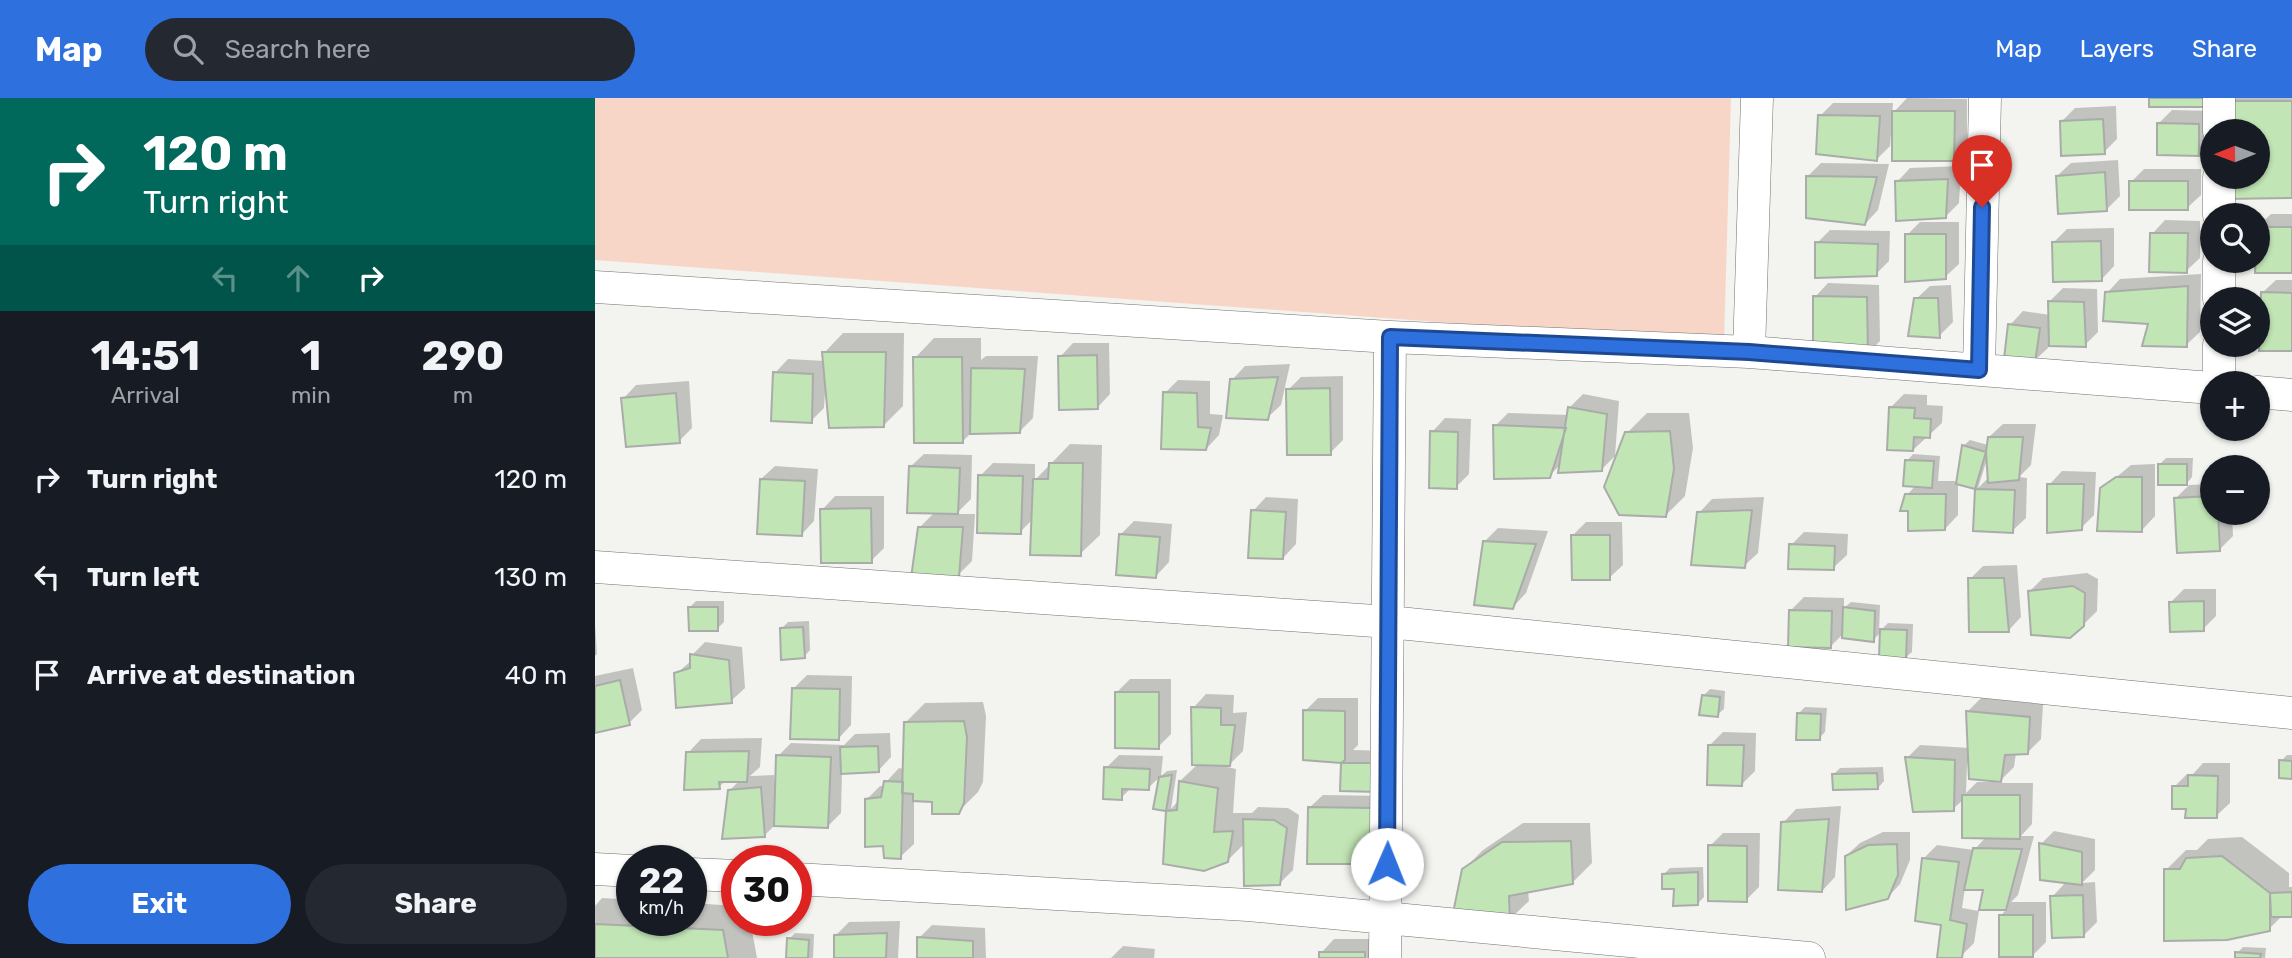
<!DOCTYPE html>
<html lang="en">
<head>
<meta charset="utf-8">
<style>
	:root { --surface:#171b24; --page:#242831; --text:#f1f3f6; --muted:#9ea1a6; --accent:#2e70dd }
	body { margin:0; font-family:Rubik,sans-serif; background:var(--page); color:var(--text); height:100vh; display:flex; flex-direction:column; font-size:26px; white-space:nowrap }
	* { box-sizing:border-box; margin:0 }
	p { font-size:23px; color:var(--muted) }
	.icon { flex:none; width:38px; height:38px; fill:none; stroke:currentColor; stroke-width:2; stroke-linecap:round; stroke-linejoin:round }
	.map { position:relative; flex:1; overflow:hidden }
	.drawer { display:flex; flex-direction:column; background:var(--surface); width:595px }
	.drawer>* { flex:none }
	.top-card { background:#00695c; color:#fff; overflow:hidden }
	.needle { width:46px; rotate:269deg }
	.fabs { position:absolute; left:1605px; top:21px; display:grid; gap:14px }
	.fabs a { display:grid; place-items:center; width:70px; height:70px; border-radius:50%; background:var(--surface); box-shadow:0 2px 5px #0004; font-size:35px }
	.speed { position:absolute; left:21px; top:747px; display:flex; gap:14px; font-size:35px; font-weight:700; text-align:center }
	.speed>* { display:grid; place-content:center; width:91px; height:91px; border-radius:50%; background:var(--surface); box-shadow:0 2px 5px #0004; line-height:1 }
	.speed small { font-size:18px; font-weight:400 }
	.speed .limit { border:10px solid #d22; background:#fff; color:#111 }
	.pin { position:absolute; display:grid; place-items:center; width:60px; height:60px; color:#fff; margin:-72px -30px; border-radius:50% 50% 50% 0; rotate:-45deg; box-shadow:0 0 7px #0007 }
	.pin .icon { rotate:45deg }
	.me { position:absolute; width:77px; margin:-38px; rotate:1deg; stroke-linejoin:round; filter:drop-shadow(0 0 5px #0008) }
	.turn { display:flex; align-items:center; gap:24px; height:147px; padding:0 28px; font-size:32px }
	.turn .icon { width:91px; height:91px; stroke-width:2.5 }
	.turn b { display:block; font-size:49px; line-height:60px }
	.lanes { display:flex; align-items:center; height:66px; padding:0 28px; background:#0003; justify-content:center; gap:35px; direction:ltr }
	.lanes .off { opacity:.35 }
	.eta { display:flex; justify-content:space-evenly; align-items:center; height:119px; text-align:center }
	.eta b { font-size:42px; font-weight:700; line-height:49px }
	.cta { display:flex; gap:14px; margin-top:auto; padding:14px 28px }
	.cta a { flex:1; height:80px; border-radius:42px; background:var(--accent); color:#fff; font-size:28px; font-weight:700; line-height:80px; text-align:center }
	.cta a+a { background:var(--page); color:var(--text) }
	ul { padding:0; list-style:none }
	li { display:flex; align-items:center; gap:21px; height:98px; padding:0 28px }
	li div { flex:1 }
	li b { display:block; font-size:26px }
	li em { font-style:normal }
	header { display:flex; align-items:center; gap:42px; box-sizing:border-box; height:98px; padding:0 35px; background:var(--accent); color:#fff }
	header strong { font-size:33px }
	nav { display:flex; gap:38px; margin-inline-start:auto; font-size:24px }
	.search { width:490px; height:63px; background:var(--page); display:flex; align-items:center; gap:18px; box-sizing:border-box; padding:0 24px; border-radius:38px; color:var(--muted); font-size:26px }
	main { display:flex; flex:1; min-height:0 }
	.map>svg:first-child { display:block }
</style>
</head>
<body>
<header>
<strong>Map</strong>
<div class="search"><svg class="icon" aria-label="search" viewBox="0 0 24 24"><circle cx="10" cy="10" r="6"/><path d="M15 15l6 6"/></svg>Search here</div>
<nav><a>Map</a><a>Layers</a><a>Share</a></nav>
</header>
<main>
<section class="drawer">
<div class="top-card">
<div class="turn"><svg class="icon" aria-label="right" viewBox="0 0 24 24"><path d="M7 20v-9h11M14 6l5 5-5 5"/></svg><div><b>120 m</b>Turn right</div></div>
<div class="lanes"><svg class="icon off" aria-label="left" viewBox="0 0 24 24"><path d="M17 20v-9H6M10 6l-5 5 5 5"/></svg><svg class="icon off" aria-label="ahead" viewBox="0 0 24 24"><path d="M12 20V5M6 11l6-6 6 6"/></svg><svg class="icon" aria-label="right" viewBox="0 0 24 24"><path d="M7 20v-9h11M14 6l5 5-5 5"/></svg></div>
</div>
<div class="eta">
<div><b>14:51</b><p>Arrival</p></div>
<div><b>1</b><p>min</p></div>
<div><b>290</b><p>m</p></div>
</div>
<ul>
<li><svg class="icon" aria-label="right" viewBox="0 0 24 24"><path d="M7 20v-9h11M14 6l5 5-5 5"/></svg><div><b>Turn right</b></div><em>120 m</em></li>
<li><svg class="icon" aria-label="left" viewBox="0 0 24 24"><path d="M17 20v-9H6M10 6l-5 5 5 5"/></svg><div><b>Turn left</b></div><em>130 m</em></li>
<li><svg class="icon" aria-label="arrive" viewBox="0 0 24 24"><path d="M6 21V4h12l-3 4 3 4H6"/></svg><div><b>Arrive at destination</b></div><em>40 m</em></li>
</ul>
<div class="cta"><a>Exit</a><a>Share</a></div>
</section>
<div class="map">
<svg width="1697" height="860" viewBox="0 0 1697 860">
	<rect width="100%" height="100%" fill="#f3f3ef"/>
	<path fill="#f8d6c7" d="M0,0h1136l-7,245 -1129,-83z"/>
	<path fill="#0003" fill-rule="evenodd" d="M1312,0l60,1v47l-13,13 -63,-26 -1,13 -13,13 -57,-43 13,-13h60l-1,11z
		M1637,0h60v99h-64v-20h29v-46h-29z
		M1521,8l1,33 -13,13 -43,-30 14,-14z
		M1577,12l40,1 -1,30 -13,13 -39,-31z
		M1523,62l2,36 -13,13 -50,-33 14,-13z
		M1226,65l68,1 -11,46 -13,14 -57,-48z
		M1366,68l-2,37 -14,14 -48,-35 13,-14z
		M1549,71h57v26l-14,13 -56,-26z
		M1676,116h21v58h-35v-45z
		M1570,122l35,1v37l-14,13 -34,-37z
		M1325,124h39v42l-14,13 -38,-42z
		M1519,130v38l-13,14 -47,-38 13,-13z
		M1235,132l60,1 -1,30 -13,13 -59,-31z
		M1606,176l-1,58 -14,13 -79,-52 13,-14z
		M1681,182h16v70l-31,-1 1,-56z
		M1233,185l51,2 1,56 -13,13 -52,-57z
		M1356,187l2,37 -14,14 -23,-37 14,-13z
		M1468,190l34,1 1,43 -13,13 -37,-1v4l-14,13 -24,-36 13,-14 27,4v-14z
		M248,235h61l-1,73 -19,19 -57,-33h-2l-1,16 -13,13 -36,-48 13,-14 37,2 -1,-8z
		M339,240h47v22l5,-4h52l-5,62 -13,13 -48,1 -9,9 -48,-83z
		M478,245h36l1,51 -13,14 -37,-51z
		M695,266l-9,41 -14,13 -35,-38 13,-14z
		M748,278v64l-13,13 -42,-63 13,-13z
		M583,282l32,1v33l13,1 -4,20 -13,14 -41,-56z
		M94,283l3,47 -13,13 -56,-42 13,-14z
		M988,296l36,7 -4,55 -14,14 -40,-6 -12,12 -54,-50 13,-13 61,2 1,-8z
		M1309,296l23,1v10l16,1 -1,17 -29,27 -22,-43z
		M1052,315h42l4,35 -8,48 -20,20 -38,-83z
		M850,320l26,1 -2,55 -13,13 -24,-55z
		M1408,326h33l-5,41 -12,12 8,1 -1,40 -14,13 -37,-1 1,-43 -18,-5v33l-13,14 -35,-19 -3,-15 9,-10 -9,-24 6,-7 27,2 -2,25h20l5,-35 7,-6 18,5 1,-8zM1393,358l2,20 -12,12z
		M475,346l32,1 -2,90 -20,19 -47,-35 -13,13 -40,-56 13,-13 42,1v16z
		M329,356l48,1 -1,44 -15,15h19l-3,47 -14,14 -39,-47 16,-16 -25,-45z
		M1571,360h27l-1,19 -6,7 -26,-20z
		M1560,366v52l-13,14 -40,-41 29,-24z
		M180,368l43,3 -4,52 -13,14 -40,-56z
		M1467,373l34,1 -2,43 -13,13 -32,-43z
		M1617,386v29h20l1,23 -13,13 -44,-51 13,-13z
		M240,398h49v52l-13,13 -49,-51z
		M671,399l32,2 -2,45 -13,14 -30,-47z
		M1169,399l-6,56 -14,13 -45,-53 13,-14z
		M539,423l38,3 -3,38 -13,14 -36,-41z
		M991,424h36l1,43 -14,13 -36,-43z
		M903,430l50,3 -22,62 -13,14 -28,-66z
		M1209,434l44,2 -1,21 -14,13 -42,-23z
		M1422,467l4,52 -13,14 -38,-52 13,-13z
		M1492,475l11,6 -1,32 -14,14 -53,-34 13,-13z
		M1589,491h32v27l-13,13 -32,-27z
		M1209,499l40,1v10l7,-6 29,3 -1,27 9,-9 25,1 -1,28 -7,6 -23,-27 -9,9 -29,-7 -14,14 -40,-36z
		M101,503h28v21l-7,7 -27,-22z
		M214,523l1,29 -6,7 -23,-28 7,-7z
		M0,526l2,30 -2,2z
		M110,544l37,5 3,41 -14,13 -55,-27 16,-14v-5z
		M38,570l9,42 -13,13 -34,8v-55z
		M212,577l45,1 -1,49 -13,14 -45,-50z
		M535,581h41v55l-13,13 -41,-55z
		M1115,591l15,2 -1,18 -7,6 -14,-19z
		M611,596l28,1 -1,18 14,-1 -4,39 -16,16 9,2 -3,44h19l6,-6 30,1 11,7 -6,55 -14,14 -34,-41 -18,18 -62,1 3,-52 -13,-2 6,-32 -13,12 -16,-1 -11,11 -15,-30 13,-13 44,1 -2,20 6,-5 10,-1 -6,39 8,-9 1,-19 19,-18 -6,-55z
		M723,600h40v47l-5,5 38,1 -49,39v-29l-37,-50z
		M1386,600l62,6 -2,35 -13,13 -12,1 -2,14 -16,16h35l-1,41 -11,12h13l-16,59 -7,7h35v40l-13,13 -32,-40 7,-7 -27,1 4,-21h-20l-3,20 17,3 -5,32 -13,13 -18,-32 -20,-65 14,-14 37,5 12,-13 -22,-38 -11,10 -46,-51 13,-13 50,3 -2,-37zM1372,665l28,17v2h-18l-11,11z
		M388,604l3,14 -3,66 -5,10 -20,20 -24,-12 -20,-1v45l-14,13 -15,-13 -18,-45 13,-13h5l1,-4 13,-14 5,1 1,-46 20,-20z
		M1210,609l22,1 -2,24 -6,6 -20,-25z
		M1128,634l33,1 -1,38 -13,13 -32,-39z
		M295,635l1,24 -13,14 -36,1 -1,41 -13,13 -52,-2 -11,11 -35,-45 10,-10h-14l-7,7 -31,-34 13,-14 61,-1 -2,29 -10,9 24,-1 1,11h2l1,-30 13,-13 53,2 11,-11z
		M1692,657h5v22h-12l1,-16z
		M1608,665h27v40l-14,13 -29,-8 -13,-21 13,-13h6z
		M1288,669l1,14 -6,7 -44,-14 6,-6z
		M728,697l63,1 -1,53 -76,-41z
		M1246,708l-6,71 -13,14 -39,-68 13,-14z
		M928,725h67l2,40 -20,20 -44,8 1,10 -20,19 -46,-50 20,-20z
		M1459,733l41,8v31l-13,13 13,-1 2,40 -13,13 -32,-38 15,-16 -26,-37z
		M1288,734h27v28l-10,24 -13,14 -41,-42 14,-13z
		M1128,735h37l-1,54 -13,13 -36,-54z
		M1647,739l47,36v14h3v28h-9l-14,14 -103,-59 20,-20h11l11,-11z
		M1108,769l1,30 -7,7 -21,-17 -12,-13 6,-6z
		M7,800l30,2v20h59v-17l46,3v14h13l7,38h-162v-52z
		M305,823l-2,37h-62l-1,-22 14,-14z
		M337,827l53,3 1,30h-67v-20z
		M200,835l19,1 -1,24h-25l1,-19z
		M739,841h44v19h-57v-5z
		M528,848l32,3 -1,9h-43z
		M1648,849l23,1 -1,10h-28v-5z"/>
	<path fill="#c1e5b5" stroke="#a9aca9" stroke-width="2" d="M1554,0h60v9h-60z
		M1631,3h66v97l-65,1v-22h30v-46h-31z
		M1297,13h63l-1,50h-62z
		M1223,17l62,1 -3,45 -61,-7z
		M1508,21l2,35 -44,2 -1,-35z
		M1562,25l42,1v32l-42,-1z
		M1510,74l2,39 -49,3 -2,-38z
		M1211,78l71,1 -12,48 -59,-7z
		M1353,81l-2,39 -50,3 -1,-40z
		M1534,83h59v29h-59z
		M1662,129h35v46h-37z
		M1555,135h38l-1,40 -38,-1z
		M1310,136h41v45l-41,3z
		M1506,143l1,40 -49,1 -1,-40z
		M1220,144l63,2 -1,32 -62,2z
		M1593,188l-1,61 -45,-1 6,-22 -45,-3 2,-29z
		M1666,194l31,1v58h-33z
		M1218,198l54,1 1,59 -55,-3z
		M1319,200h24l2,40 -32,-2z
		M1453,203l36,1 2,45 -37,-1z
		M1413,226l32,4 -5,35 -31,-4z
		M227,254h64l-2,75 -55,1z
		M502,257l1,54 -39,1 -1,-54z
		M318,259h49l1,86h-49z
		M376,270l54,1 -5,64 -50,1z
		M178,274l40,2 -1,49 -41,-2z
		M683,279l-10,43 -42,-2 4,-39z
		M735,290l1,67h-44l-1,-66z
		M568,294l34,1 1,34 13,1 -5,22 -45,-1z
		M81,295l4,50 -54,4 -5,-49z
		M973,309l39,7 -5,57 -44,2z
		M1294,309l26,1 -1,10 17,1 -1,19 -16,-1 -1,14 -26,-1z
		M898,327l73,3 -16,50 -56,1z
		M835,333l28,1 -1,57 -28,-1z
		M1075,333l4,38 -8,48 -47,-2 -15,-28 21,-55z
		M1393,339h35l-4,43 -31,3 -2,-31z
		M1367,347l24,7 -11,37 -19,-5z
		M1310,362l29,1 -2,27 -29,-2z
		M454,365h34l-2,93 -51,-1 3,-76h15z
		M1563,366h29v21h-29z
		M314,368l51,2 -2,46 -51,-1z
		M383,377l45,1 -2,58 -44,-1z
		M1521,379h26v55l-45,-1 3,-43z
		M165,381l45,2 -3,55 -45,-2z
		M1452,386h37l-2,46 -35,3z
		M1380,391l40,1 -2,43 -40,-2z
		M1310,396h41l-1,36 -37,1v-20h-8z
		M1617,398v17h6l2,38 -43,2 -3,-55z
		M276,410l1,55h-51l-1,-54z
		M656,412l35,2 -3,47 -35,-1z
		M1157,412l-7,58 -54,-3 6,-53z
		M323,429h45l-4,50 -48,1z
		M524,436l41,3 -4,41 -40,-3z
		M976,437h39v45h-38z
		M888,443l53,3 -23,65 -39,-4z
		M1194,446l46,2 -1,24 -46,-1z
		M1373,480h36l5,54h-40z
		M1478,488l12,7 -1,33 -14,12 -39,-3 -3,-44z
		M1609,503v30l-34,1 -1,-30z
		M93,509h30v24h-29z
		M1248,509l32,4 -1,31 -32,-4z
		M1194,512l43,1 -1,37 -43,-1z
		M208,529l2,31 -24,2 -1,-32z
		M1285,531l27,1 -1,30 -27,-2z
		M95,556l39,6 3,43 -56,5 -2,-35 16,-5z
		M25,582l10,45 -35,8v-47z
		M197,590l48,1 -1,51 -49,-1z
		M520,594h44v57l-44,-1z
		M1107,597l18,2 -2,20 -19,-2z
		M596,609l30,1v17h14l-5,41 -38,-1z
		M708,612l42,1v49l-4,3 -38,-3z
		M1371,613l64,6 -2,37 -23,1 -4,27 -32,-3z
		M1202,615l24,1 -1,26h-24z
		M369,623l3,16 -3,66 -5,11h-27v-12l-19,-1v-7l-11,-1 2,-71z
		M1113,647h36l-2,41 -35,-1z
		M283,648l1,26 -38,2 -1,-27z
		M154,653l-2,31h-28l1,7 -36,1 2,-38z
		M181,657l55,2 -3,71 -54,-2z
		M1310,659l50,3 -1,51 -41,1z
		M1684,662l13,1v18l-13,-1z
		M746,665h37v29l-38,-1z
		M509,669l46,2 -1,21 -27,-1v11l-19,-1z
		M1282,675l1,16 -45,1 -1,-16z
		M577,677l-6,36 -13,-2 6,-32z
		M1593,677l30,1 -1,42h-32l1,-9h-14v-23h16z
		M289,683l19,1 -2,77 -17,-1 -1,-12 -18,1v-48l16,-2z
		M584,683l39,7 -4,44 19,-1 -5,31 -24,9 -41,-7 3,-53 11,-1z
		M166,689l4,50 -43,2 6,-49z
		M1367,697h58v44l-58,-1z
		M713,709l65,1v56h-66z
		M648,721l31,1 13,8 -7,57 -36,1z
		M1234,721l-7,73 -44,-2 3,-68z
		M976,743l2,43 -64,12 1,26 -58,-4 10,-49 40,-27z
		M1444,745l43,9v33l-42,-5z
		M1302,746l1,31 -10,24 -42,11 -1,-54 23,-11z
		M1113,747l39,1v56l-39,-1z
		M1378,750l49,1 -16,61h-27l4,-20h-19z
		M1627,758l48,37v38l-43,9 -63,1v-72h16l6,-11z
		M1327,760l37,4 -9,58 17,4 -5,34h-25l4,-33 -26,-4z
		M1103,774v33l-25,1 1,-17h-12v-15z
		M1697,794v25h-21l-1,-24z
		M1488,797l1,42 -32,1 -2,-42z
		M1404,817h34v42h-34z
		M0,826l128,6 5,28h-133z
		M292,835l-1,25h-52v-23z
		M322,839l56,4v17h-56z
		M192,840l22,2 -1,18h-22z
		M724,854h46v6h-46z
		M1640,854l26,2 -1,4h-25z"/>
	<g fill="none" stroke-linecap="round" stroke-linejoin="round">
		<defs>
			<path id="street" d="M1624,33v-33
				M1624,117v-38
				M0,189l795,50 359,15 463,36
				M1624,201v-38
				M1154,254l8,-254
				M1384,272l6,-272
				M1624,285v-38
				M1662,294l35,3
				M0,469l794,55 903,91
				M0,771l37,2
				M96,776l46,2
				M201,781l452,26 561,53
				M790,860l5,-621"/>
		</defs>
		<use href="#street" stroke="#71716e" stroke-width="33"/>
		<use href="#street" stroke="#fff" stroke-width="32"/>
	</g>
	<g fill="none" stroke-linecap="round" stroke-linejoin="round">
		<defs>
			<path id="route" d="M792,766l3,-527 359,15 230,18 3,-163"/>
		</defs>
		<use href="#route" stroke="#1e4990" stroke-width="18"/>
		<use href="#route" stroke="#2e70dd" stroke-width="12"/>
	</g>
</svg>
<div class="fabs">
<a><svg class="needle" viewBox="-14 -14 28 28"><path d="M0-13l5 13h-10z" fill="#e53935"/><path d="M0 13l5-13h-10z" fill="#9ea1a6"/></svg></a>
<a><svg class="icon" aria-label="search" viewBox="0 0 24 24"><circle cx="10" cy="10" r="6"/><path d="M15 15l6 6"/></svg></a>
<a><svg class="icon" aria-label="layers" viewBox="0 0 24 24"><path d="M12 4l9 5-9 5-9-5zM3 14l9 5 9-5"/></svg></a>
<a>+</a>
<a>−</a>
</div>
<div class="speed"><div>22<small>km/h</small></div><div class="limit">30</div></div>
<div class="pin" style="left:1387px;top:109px;background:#d93025"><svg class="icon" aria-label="arrive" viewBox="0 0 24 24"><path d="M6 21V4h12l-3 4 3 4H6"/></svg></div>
<svg class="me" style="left:792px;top:766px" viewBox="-20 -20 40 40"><circle r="19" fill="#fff"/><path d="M0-13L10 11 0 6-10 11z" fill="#2e70dd"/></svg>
</div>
</main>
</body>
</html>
